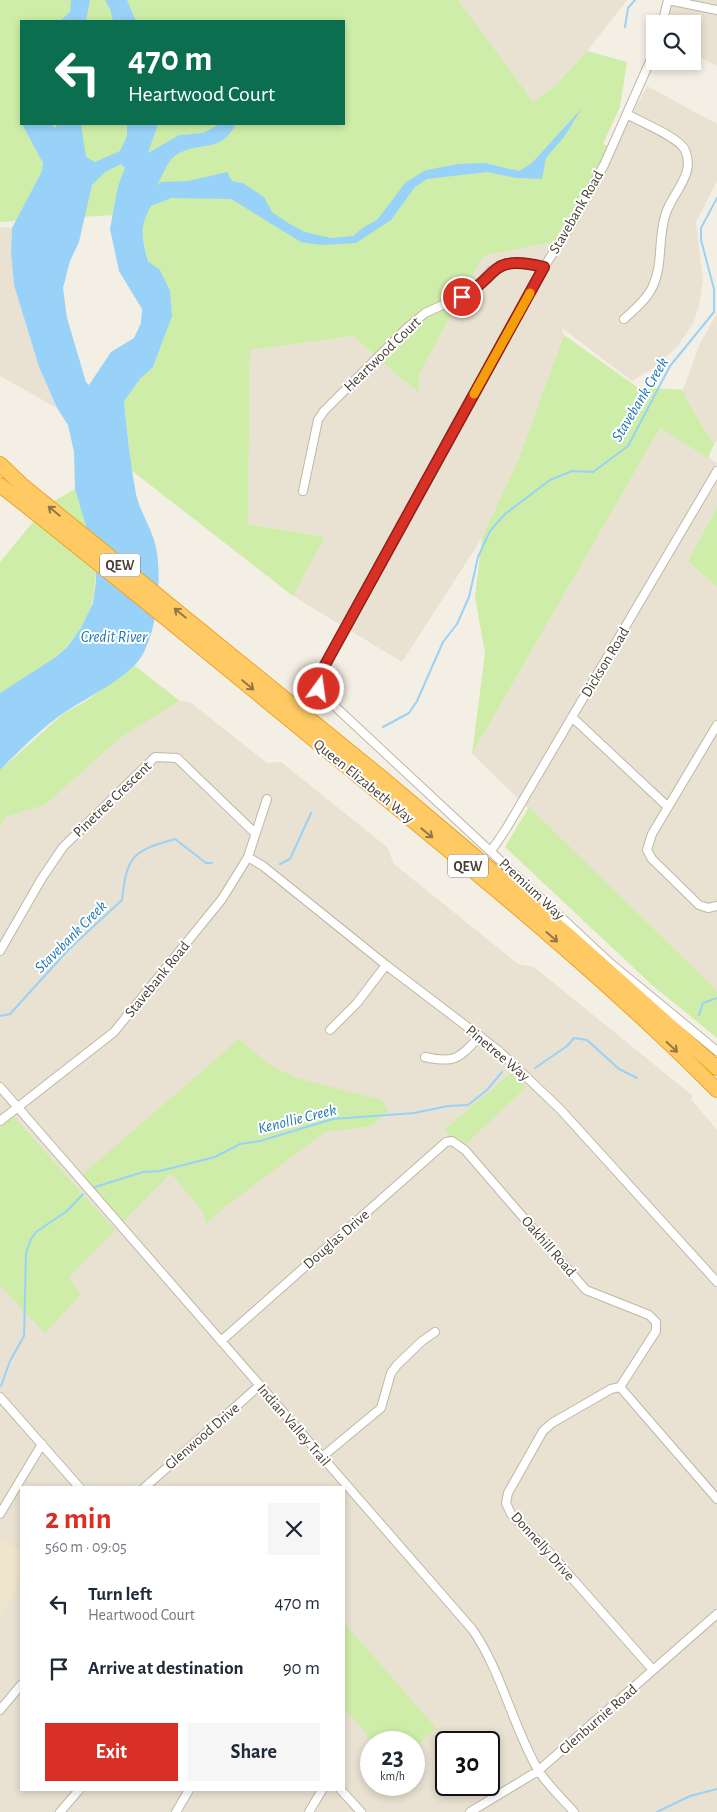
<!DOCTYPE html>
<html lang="en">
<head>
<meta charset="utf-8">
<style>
	:root { --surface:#fff; --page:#f6f6f7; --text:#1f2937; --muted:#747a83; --accent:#d93025 }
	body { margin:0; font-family:"Alegreya Sans",sans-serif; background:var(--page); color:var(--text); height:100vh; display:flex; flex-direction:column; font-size:19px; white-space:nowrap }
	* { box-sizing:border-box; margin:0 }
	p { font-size:16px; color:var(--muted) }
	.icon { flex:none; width:28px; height:28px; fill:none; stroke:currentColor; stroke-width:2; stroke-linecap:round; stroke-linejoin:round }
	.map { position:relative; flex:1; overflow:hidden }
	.details { position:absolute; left:20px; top:1486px; width:325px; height:305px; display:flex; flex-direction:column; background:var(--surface); border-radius:0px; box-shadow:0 2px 8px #0003 }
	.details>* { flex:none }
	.hud { position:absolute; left:20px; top:20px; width:325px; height:105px; border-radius:0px; box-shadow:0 2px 8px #0003; background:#0b6e4f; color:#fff; overflow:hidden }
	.tools { position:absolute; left:646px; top:15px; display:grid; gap:10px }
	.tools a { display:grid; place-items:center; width:55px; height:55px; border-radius:0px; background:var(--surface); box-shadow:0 2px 8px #0003; font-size:25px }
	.speed { position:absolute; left:360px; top:1731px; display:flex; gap:10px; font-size:25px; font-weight:700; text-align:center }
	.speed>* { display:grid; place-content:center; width:65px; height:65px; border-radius:50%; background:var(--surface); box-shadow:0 2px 8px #0003; line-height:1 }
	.speed small { font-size:12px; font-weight:400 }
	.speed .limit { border:2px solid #111; border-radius:8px; background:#fff; color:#111 }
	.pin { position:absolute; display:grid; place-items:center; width:42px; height:42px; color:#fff; margin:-21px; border:2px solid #fff; border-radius:50%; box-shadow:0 1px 5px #0007 }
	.me { position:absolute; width:55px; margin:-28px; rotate:14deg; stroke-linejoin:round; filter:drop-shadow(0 0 4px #0008) }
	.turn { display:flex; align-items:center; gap:18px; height:105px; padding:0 25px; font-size:22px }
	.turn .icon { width:65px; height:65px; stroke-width:2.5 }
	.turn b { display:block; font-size:35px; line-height:42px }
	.round { display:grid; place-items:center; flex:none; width:52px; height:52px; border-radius:0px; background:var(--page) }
	.overview { display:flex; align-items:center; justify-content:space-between; height:85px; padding:0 25px }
	h1 { font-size:30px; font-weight:600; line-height:38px; color:var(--accent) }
	.cta { display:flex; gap:10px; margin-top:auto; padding:10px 25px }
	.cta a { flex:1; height:58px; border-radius:0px; background:var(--accent); color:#fff; font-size:20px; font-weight:600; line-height:58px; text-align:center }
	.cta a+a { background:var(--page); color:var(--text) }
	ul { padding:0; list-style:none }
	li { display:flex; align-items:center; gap:15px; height:65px; padding:0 25px }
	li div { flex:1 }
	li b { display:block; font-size:19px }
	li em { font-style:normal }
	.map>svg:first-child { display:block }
</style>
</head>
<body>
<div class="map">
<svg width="717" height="1812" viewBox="0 0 717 1812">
	<rect width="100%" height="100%" fill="#f4efe4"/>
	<path fill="#e9e1d1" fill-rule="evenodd" d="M458,0h169l-40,51 -31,34 -23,18z
		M672,0h45v66l-24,-12 -1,-30h-26z
		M647,86l70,38v57l-21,41 7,57 -4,26 -5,17 -17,25 -19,18 -26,16 -70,-53 2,7 -45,123 -37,80 -80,124 -109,-66 32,-59 -77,-13 2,-174 103,-14 51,45 15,10v-17l64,-118 65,-13 15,4z
		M0,227l12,1 -1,25 3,32 25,82 18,41 -57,-32z
		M717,314v126l-3,4 -27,-43 -4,-11 17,-47z
		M660,428l57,35v44l-29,54 29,26v404l-245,-237z
		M180,701l10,1 77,61 14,-1 106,85 7,17 124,100 16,3 159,129 -2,3 26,31v682h-717v-983l5,-12 40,-12 76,-68zM21,1488h323v302h-323zM371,1742h43v43h-43zM446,1742h43v43h-43z"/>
	<path fill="#efe5cc" d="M0,1538l21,13v27l-21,41z"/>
	<path fill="#ceeda8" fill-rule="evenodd" d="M0,0h458l75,102 23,-17 31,-34 40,11 -7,45 -17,37 11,6 -51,98 -15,-5 -65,13 -64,118v18l-15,-11 -51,-45 -103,14 -2,174 77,13 -32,59 -162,-126 -7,-70 16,-21 13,-12 14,-38 -7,-59 -12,-9c-4,-15 -9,-33 -1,-48l-147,9zM21,21h323v103h-323z
		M564,335l73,52 46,3 4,11 27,43 -6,14 -48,-30 -188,326 13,-101 -10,-56 7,-59 37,-80z
		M75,489c22,60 38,117 -17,166 -17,15 -39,26 -58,38v-131l47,-57z
		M717,507v80l-29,-26z
		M135,666l45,35 -59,36 -76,68 -40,12 -5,12v-59l64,-57 19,-10z
		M529,807l188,184v47l-65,-53 -147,-138z
		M239,1039l31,26 26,13 86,22 6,11 -16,15 -47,6 -104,78 -15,14 -3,-12 -32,-39 -49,50 -41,-47z
		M511,1073l15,14 -63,60 -19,-17z
		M13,1116l102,114 -46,47 11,18 -35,38 -45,-47v-157z
		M344,1623l92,105 -22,20v-6h-41l-29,-34z"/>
	<path fill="#99d2f8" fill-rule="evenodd" d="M71,0h19l-4,21h-26l10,-9z
		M105,0h22l9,21h-23l-3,-12z
		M582,108l-18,29 -18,21 -4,21 -26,-1 -29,-6 -60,7 -12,8 -24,33 -35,23 -35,2 -20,-3 -70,-43 -60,-1 -20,8c-12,21 -9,33 -3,55l12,9 10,21 2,25 -19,51 -13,12 -16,22c3,31 6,62 12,93 4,17 13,30 18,46 10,30 4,104 -20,126 -20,19 -46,31 -69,46 -20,13 -48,41 -65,58v-77l56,-36 12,-11 13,-18 12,-25 3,-22 -1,-25 -20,-67 -1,-37 -6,-27 -11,-17 -18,-41 -25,-82 -3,-32 1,-25 30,-57 1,-8 -21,-39h30v2l3,2 3,-4h23l5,33 9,5 25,-11 7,-15v-12h31l-10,29 31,-18 24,-2 17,-9h16c-16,31 -37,16 -60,31 -9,6 -14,22 -19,31l4,-4 27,-1 39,-9 5,9 11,2 21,14 8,15 16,11 17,9 26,6 22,-2 11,-9 13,-7 29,-38 20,-12 32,-6 27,-1 34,8 13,-8zM121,164l4,4 -7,18 -8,43 9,42 23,38 -1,14 -7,15 -23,14 -22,33 -3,-3 -19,-64 -4,-30 7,-27 9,-19 13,-57 13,-13z"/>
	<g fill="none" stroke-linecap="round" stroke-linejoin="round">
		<path stroke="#99d2f8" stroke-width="2" d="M625,27l3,-19 7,-8
			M383,727l26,-14 8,-12 26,-59 14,-18 12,-27 9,-40 12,-26 15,-17 45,-34 22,-9 21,1 35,-26 42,-80 44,-54v-23l-13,-49v-12l16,-30
			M280,864l10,-5 21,-46
			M699,1015l4,-12 14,-5
			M0,1016l10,-2 59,-65 53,-49c5,-44 10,-49 53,-61l31,24h6
			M535,1068l32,-22 7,-8 13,2 32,29 18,9
			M92,1188l51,-16 17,-1 55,-14 25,-13 20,-3 73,-22 81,-6 34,-7 20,-1 19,-15 15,-18
			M1,1386l9,-25 14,-25 2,-83 5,-14 5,-7 31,-21 16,-17
			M657,1812l33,-16 27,-7"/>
		<defs>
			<path id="street" d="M668,0l49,10
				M662,24l6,-24
				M655,50l-51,115 -33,60 -27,42 -213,387c-8,15 -20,29 -5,44l283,264 108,89
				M624,319c10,-9 22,-19 28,-31 12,-24 5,-50 14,-75 7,-21 30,-39 19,-63 -6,-13 -45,-28 -58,-36
				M303,491l15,-71 6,-9 84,-84 17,-14 46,-21 21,-22 11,-5 19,-3 22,5
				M572,717l96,90
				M717,725l-65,109 -5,16 5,9 47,46 9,3 9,-2
				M491,851l15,-22 211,-358
				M248,857l15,9 123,99 113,86 61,58 157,173
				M0,951l42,-73 21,-31 92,-90 22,1 78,75
				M330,1030l27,-27 29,-38
				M425,1057c31,7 34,1 55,-21
				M0,1087l472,542c29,41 40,95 65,139 9,16 25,30 37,44
				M0,1121l114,-89 108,-133 26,-42 19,-58
				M221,1341l225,-199 6,-1 13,9 121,140 63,25 7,7v9l-36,56
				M0,1397l80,91
				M322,1457l59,-49 10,-35 6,-8 25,-24 13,-9
				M144,1488l116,-103
				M0,1514l42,-70
				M653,1670l-105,-119 -37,-37 -5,-11 2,-10 35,-62 9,-8 59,-34 9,-2 97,112
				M0,1710l21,-25
				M341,1790l20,22
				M60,1812l19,-22
				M176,1812l13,-22
				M309,1812l13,-22
				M470,1812l68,-41 179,-157"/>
			<path id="highway" d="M0,464l23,22 359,292 186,157 149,133
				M0,485c120,94 237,192 355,288 124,102 249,203 362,317"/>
		</defs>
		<use href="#street" stroke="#c0b7a6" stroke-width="10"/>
		<use href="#highway" stroke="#eea324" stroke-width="16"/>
		<use href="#street" stroke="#fff" stroke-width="8"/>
		<use href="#highway" stroke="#ffca64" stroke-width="14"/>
	</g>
	<defs><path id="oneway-shaft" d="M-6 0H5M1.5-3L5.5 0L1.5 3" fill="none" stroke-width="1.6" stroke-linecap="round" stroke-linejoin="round" transform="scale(1.25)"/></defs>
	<g stroke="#917747">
		<use href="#oneway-shaft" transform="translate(54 511) rotate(-141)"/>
		<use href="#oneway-shaft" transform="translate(180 613) rotate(-141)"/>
		<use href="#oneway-shaft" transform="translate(248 685) rotate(40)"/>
		<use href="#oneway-shaft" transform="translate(427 833) rotate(39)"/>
		<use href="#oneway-shaft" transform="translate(552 937) rotate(41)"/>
		<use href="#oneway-shaft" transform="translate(672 1047) rotate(43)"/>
	</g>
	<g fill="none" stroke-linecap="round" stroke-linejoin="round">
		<defs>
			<path id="route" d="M319,689v-13l12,-22 213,-387c-56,-13 -43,8 -82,30"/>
		</defs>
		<use href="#route" stroke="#8d1f18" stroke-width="12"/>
		<use href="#route" stroke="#d93025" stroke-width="9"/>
		<path stroke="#f59e0b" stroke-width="9" d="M474,394l56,-101"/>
	</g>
	<g text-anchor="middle" stroke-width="4" stroke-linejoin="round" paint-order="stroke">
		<g fill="#fff" stroke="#7e7970" stroke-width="1">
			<rect x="100" y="553.5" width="40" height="23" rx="4"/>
			<rect x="448" y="854.5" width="40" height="23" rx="4"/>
		</g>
		<g font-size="14" font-weight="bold" fill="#473f33">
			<text x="120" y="570">QEW</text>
			<text x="468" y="871">QEW</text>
		</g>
		<g font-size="15" fill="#473f33" stroke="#fff">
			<text transform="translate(576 212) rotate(-60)" y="5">Stavebank Road</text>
			<text transform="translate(382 354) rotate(-44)" y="5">Heartwood Court</text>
			<text transform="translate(605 662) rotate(-59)" y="5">Dickson Road</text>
			<text transform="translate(364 781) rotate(39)" y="5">Queen Elizabeth Way</text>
			<text transform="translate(112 799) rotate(-44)" y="5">Pinetree Crescent</text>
			<text transform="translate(532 889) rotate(43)" y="5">Premium Way</text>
			<text transform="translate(157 979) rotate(-51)" y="5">Stavebank Road</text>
			<text transform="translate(498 1053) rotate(40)" y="5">Pinetree Way</text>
			<text transform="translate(336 1239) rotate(-41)" y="5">Douglas Drive</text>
			<text transform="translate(549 1246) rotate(49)" y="5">Oakhill Road</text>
			<text transform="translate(294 1425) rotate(49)" y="5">Indian Valley Trail</text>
			<text transform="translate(202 1436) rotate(-41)" y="5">Glenwood Drive</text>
			<text transform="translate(543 1546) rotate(48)" y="5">Donnelly Drive</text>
			<text transform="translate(598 1719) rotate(-41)" y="5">Glenburnie Road</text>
		</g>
		<g font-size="16" font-style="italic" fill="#2078b5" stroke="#fff">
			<text transform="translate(639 399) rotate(-59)" y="6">Stavebank Creek</text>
			<text x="114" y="642">Credit River</text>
			<text transform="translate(70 936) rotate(-45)" y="6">Stavebank Creek</text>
			<text transform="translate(297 1118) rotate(-14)" y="6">Kenollie Creek</text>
		</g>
	</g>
</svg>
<div class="tools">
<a><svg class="icon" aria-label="search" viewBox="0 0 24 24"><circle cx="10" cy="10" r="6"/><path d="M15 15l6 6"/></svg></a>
</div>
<div class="speed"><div>23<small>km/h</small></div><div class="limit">30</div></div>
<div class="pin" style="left:462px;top:297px;background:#d93025"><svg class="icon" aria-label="arrive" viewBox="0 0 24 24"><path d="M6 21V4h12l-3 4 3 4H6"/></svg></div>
<svg class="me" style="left:319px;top:689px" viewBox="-20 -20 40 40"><circle r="17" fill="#d93025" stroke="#fff" stroke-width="3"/><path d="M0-11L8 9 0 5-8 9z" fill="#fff"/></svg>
<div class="hud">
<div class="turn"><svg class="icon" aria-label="left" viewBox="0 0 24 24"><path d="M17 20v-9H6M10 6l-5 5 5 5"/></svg><div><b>470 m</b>Heartwood Court</div></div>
</div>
<section class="details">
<div class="overview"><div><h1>2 min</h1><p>560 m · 09:05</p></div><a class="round"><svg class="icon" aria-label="close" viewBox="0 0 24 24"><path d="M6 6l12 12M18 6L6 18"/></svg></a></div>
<ul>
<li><svg class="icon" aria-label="left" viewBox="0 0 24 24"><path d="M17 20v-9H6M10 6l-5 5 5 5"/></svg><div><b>Turn left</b><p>Heartwood Court</p></div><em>470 m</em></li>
<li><svg class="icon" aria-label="arrive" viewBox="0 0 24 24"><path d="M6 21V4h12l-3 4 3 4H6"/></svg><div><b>Arrive at destination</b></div><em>90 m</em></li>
</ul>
<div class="cta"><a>Exit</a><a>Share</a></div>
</section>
</div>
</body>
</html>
